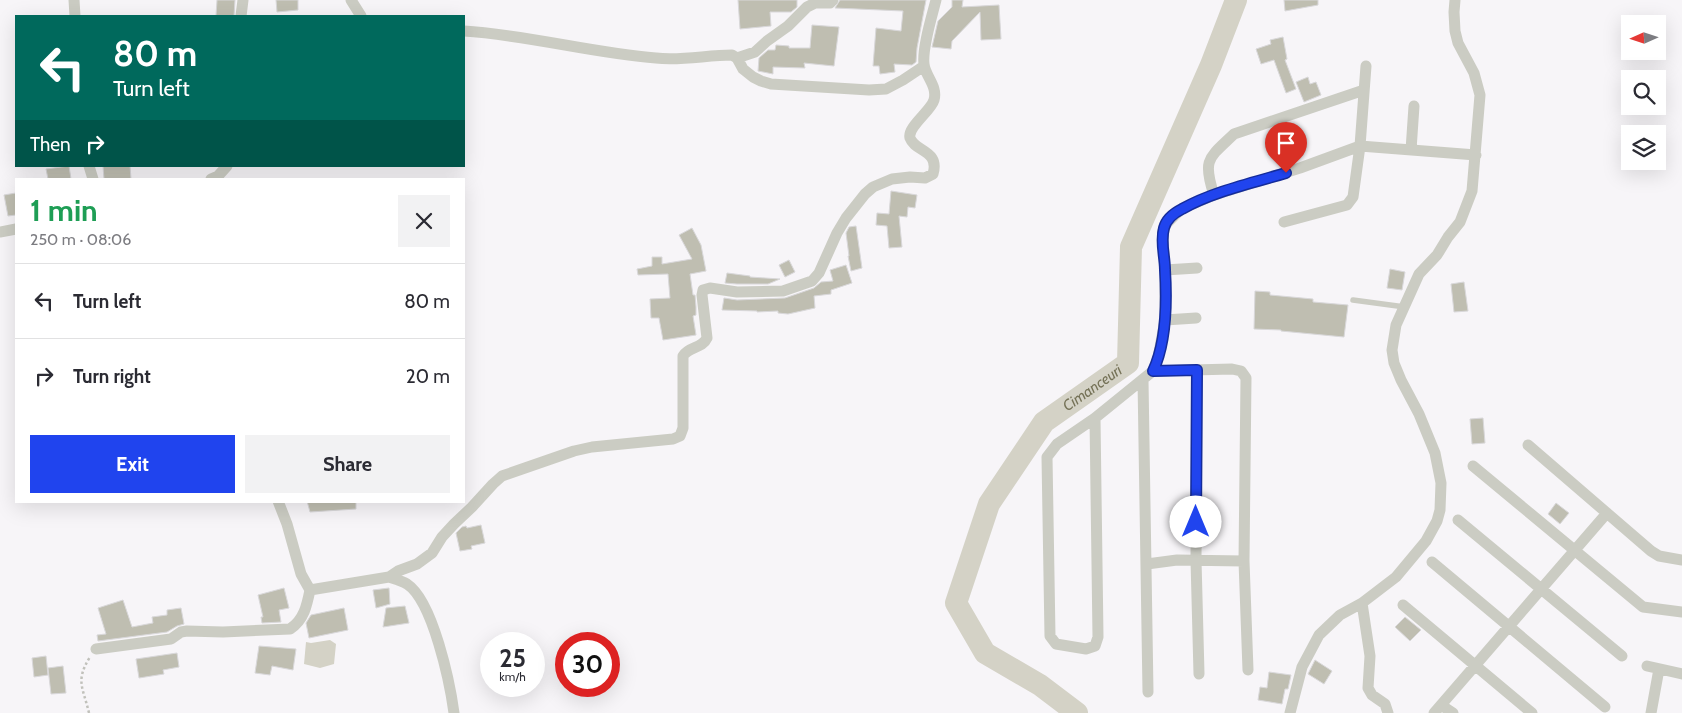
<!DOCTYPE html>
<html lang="en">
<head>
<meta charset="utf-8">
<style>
	:root { --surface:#fff; --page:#f2f2f3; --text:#2b2b33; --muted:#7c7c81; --line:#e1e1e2; --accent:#2044ee }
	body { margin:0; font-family:Cabin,sans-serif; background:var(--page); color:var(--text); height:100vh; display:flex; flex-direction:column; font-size:19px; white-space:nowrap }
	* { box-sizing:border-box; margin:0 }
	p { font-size:16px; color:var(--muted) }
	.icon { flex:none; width:28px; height:28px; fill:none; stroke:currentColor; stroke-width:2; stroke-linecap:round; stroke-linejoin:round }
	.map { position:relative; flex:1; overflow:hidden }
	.details { position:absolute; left:15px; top:178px; width:450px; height:325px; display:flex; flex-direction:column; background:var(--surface); border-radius:0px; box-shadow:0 5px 20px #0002 }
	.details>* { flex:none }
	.guide { position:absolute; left:15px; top:15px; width:450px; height:152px; border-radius:0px; box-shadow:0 5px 20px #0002; background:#00695c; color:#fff; overflow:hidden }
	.needle { width:32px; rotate:267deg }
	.tools { position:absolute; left:1621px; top:15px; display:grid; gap:10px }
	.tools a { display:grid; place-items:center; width:45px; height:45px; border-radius:0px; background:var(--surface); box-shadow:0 5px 20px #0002; font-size:25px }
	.speed { position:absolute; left:480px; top:632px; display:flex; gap:10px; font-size:25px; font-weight:700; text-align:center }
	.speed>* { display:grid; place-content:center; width:65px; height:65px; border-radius:50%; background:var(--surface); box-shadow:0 5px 20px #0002; line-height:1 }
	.speed small { font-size:12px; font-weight:400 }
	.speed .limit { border:8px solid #d22; background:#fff; color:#111 }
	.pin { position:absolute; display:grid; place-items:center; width:42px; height:42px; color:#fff; margin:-51px -21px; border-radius:50% 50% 50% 0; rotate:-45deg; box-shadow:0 0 5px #0007 }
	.pin .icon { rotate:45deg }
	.me { position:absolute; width:55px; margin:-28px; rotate:0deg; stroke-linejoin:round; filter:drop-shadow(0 0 4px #0008) }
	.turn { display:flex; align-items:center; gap:18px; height:105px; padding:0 15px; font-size:22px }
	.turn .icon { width:65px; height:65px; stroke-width:2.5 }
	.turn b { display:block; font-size:35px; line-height:42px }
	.then { display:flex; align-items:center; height:48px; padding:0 15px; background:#0003; gap:10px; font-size:19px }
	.round { display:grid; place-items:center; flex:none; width:52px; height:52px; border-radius:0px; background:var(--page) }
	.summary { display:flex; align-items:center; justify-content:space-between; height:85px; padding:0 15px }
	h1 { font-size:30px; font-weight:700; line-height:38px; color:#1e9e55 }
	.button { display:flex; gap:10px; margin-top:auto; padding:10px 15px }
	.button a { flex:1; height:58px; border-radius:0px; background:var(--accent); color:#fff; font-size:20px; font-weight:700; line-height:58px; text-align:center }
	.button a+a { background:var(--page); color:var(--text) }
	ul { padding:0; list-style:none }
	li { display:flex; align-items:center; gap:15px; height:75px; padding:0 15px; border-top:1px solid var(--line) }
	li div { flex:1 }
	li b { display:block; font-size:19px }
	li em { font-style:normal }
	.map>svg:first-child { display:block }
</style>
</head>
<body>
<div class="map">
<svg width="1682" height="713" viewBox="0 0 1682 713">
	<rect width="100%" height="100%" fill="#f7f5f8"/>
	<path fill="#d4d2c6" d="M330,640l6,4 -2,20 -14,4 -16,-4 2,-22 5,1z"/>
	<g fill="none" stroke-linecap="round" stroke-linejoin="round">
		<path stroke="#d4d2c6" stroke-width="22" id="s1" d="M1077,713l-37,-28 -55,-32 -29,-50 33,-99 55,-82 84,-59 3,-116 80,-182 25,-65"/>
	</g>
	<path fill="#bfbeb1" stroke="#d9d8da" d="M217,0h18l-1,16h-18z
		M276,0h22v10l-21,2z
		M738,0h59v7l-6,5h-21l1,14 -31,3z
		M840,0h86l-9,48 -1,14 -4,3 -18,-1 1,8 -15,2 -1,-8h-6l3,-38 25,3 2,-20 -68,-3z
		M952,0h11l-1,7 37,-2 2,34 -20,1 -1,-28 -28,29 -1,8 -19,-2 6,-26 14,-14z
		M1284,0h34v5l-33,6z
		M812,25l27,2 -5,39 -30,-3 1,5 -32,-1v7l-15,-3 1,-13 9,-8h7l1,-5 13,1v2h21z
		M1283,37l4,22 -2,1 11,29 -10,4 -12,-33 -13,4 -5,-15 15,-5 -1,-4z
		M1308,77l2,7 6,-2 5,13 -17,7 -8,-20z
		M69,166l2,13h-23l-2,-10z
		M103,166h27l1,13h-27z
		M891,191l26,4 -2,13 -7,-1 -1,10 -8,-1 3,31 -13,1 -2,-22 -11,-1 1,-12 12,1z
		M16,193v22l-8,1 -4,-21z
		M856,226l6,42 -11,3 -3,-15h1l-3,-23 3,-6z
		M692,228l9,17 5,26 -16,3 3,21h2l1,12v8l-3,1 3,19 -33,5 -4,-22h-8l-1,-19 20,-1 -2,-24 -30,1 -1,-6 15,-3v-9h10v7l30,-5 -13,-24z
		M789,260l6,12 -10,5 -6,-12z
		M846,265l6,18 -21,7v4l-17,2 1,12 -27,6 -10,-1v-2l-21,1v-1l-35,-1 2,-12 13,2 48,-2 29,-10 7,-6 12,-1 -3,-11z
		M1390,269l15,3 -3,18 -15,-2z
		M727,273l23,3v1l30,2 -12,5h-31l-12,-1z
		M1464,282l4,29 -14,1 -3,-28z
		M1255,291l15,1v3l43,4v3l35,3 -4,32 -63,-6v-1l-27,-1z
		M1483,418l2,25 -13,1 -2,-25z
		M307,501h49v8l-46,3z
		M1556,503l13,10 -9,11 -12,-10z
		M481,525l4,18 -14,3 1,3 -12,2 -4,-18 6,-6 4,-1 1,2z
		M284,588l5,20 -10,2 2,12 -19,1 -1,-6h2l-5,-22z
		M389,588l1,16 -14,4 -3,-18z
		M123,600l9,27 21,-4 -1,-6 15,-2v-5l14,-2 3,16 -7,2 -10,6 -69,9 -1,-6 9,-1 -8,-26z
		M405,606l4,17 -26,4 3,-19z
		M344,608l4,22 -39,8 -3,-15 5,-8z
		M1405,617l16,13 -11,11 -15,-14z
		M259,646l37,3 -3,21 -21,-4 -2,9 -15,-2z
		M177,653l2,14 -16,3 1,4 -25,4 -3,-19z
		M46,656l2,19 -14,2 -2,-19z
		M1315,660l17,11 -8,13 -16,-10z
		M63,666l3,27 -15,1 -3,-26z
		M1269,672l22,3 -3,14h-3l-3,15 -24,-4 2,-13 7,1z"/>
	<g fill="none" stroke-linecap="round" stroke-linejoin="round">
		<path stroke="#c1c1bb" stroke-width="2.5" stroke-dasharray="2.5 2.5" stroke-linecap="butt" d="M89,713c-6,-26 -14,-32 1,-56"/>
		<path stroke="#cbccc3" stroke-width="5.5" d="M1353,300l52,7"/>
		<path stroke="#cbccc3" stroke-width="11" d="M74,0l1,16
			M351,0l10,16
			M241,16l2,-16
			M464,31c64,4 128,22 192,27 25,3 51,-3 76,-3l5,3 6,11 10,8 8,4 10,3 98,6 17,-1 17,-9 21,-14
			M737,58l18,-6 12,-11 21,-15 19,-19 8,-4h15l3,-3
			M1411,150l3,-44
			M89,166l4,13
			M211,179l7,-3 9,-10
			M1214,195c-12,-36 -5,-37 20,-61l130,-44
			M1284,222l63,-17 6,-8 7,-51 6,-80
			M0,232l16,-3
			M1165,270l32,-2
			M1165,320l31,-2
			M1197,370l-1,190 3,114
			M1143,380l5,312
			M1095,418l3,219 -3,9 -9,3 -30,-5 -6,-8 -3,-179 10,-13 38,-26 58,-47 5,-13 7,-38v-50l-2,-28v-11l3,-7 15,-15 33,-14 86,-27 60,-22 116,9
			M1528,445l123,106 8,5 23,4
			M1473,466l170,141 39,5
			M278,501l9,23 14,50 9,16 79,-13 9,-6 19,-7 15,-11 10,-16 12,-13 18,-17 21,-23 9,-8 72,-25 18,-4 81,-8 7,-3 3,-8v-72c6,-10 19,-7 24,-18l-5,-43 1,-5 7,-2 27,4 46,-1 29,-10 7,-8 18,-40 9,-15 19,-24 8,-7 19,-8 18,-2 15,1 8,-4c7,-24 -18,-22 -23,-36 -3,-11 21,-27 24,-38 4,-14 -9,-24 -10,-36 -2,-16 8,-48 12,-64
			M1458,520l164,136
			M1244,561l4,109
			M1432,562l173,145
			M1147,564l30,-4 67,1 2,-183 -5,-7 -9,-2 -79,2
			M389,577c6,2 13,4 18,7 26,17 43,99 47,129
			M1362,603l8,53 -2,32 4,7 13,9 3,9
			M1403,605l129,108
			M96,649l75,-10 10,-7 6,-1 36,1 67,-3c14,-9 17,-24 20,-39
			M1647,666l35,8
			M1441,705l12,8
			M1290,713l12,-46 17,-32 21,-20 22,-12 34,-26 30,-36 11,-20 3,-11 1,-27 -6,-30 -16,-39 -18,-34 -7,-17 -2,-13 4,-25 23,-51 18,-19 11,-18 12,-15 12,-31 8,-96 -6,-22 -16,-30 -3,-12 -1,-19 1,-12
			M1434,713l173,-200
			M1651,713l8,-44"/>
	</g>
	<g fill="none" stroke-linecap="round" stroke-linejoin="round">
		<defs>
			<path id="route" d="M1196,522l1,-152 -44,1c14,-30 14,-69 12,-101 0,-14 -5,-28 -1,-42 2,-8 10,-15 18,-19 30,-17 70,-26 104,-36"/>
		</defs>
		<use href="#route" stroke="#152c9b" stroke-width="12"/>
		<use href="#route" stroke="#2044ee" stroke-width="9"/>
	</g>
	<g text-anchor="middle" stroke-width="5" stroke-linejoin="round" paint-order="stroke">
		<g font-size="15" font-style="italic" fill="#757257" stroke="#fff">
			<text dy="5" stroke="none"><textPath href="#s1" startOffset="430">Cimanceuri</textPath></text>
		</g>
	</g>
</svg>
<div class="tools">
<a><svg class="needle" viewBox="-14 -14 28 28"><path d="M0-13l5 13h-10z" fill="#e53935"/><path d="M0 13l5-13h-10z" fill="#7c7c81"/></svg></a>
<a><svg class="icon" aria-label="search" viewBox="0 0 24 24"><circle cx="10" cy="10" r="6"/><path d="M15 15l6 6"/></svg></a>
<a><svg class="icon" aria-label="layers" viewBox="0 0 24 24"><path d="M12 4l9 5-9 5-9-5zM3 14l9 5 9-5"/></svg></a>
</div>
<div class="speed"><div>25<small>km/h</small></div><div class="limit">30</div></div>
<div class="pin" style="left:1286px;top:173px;background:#d93025"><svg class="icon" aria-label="arrive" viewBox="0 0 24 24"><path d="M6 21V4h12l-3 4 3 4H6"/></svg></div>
<svg class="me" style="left:1196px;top:522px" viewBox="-20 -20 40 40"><circle r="19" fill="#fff"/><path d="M0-13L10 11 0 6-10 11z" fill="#2044ee"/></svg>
<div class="guide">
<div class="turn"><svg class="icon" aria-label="left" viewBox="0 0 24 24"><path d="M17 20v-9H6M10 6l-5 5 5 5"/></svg><div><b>80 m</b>Turn left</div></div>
<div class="then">Then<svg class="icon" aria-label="right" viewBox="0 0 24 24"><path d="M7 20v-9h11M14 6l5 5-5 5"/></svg></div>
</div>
<section class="details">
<div class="summary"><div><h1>1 min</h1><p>250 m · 08:06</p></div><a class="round"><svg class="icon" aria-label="close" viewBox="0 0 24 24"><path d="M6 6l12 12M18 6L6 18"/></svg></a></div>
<ul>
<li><svg class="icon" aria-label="left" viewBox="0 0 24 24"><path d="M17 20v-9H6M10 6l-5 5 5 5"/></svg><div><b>Turn left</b></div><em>80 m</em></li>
<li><svg class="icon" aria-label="right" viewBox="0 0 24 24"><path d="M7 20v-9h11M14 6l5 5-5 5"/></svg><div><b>Turn right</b></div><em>20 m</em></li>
</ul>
<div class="button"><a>Exit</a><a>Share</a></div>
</section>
</div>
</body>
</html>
